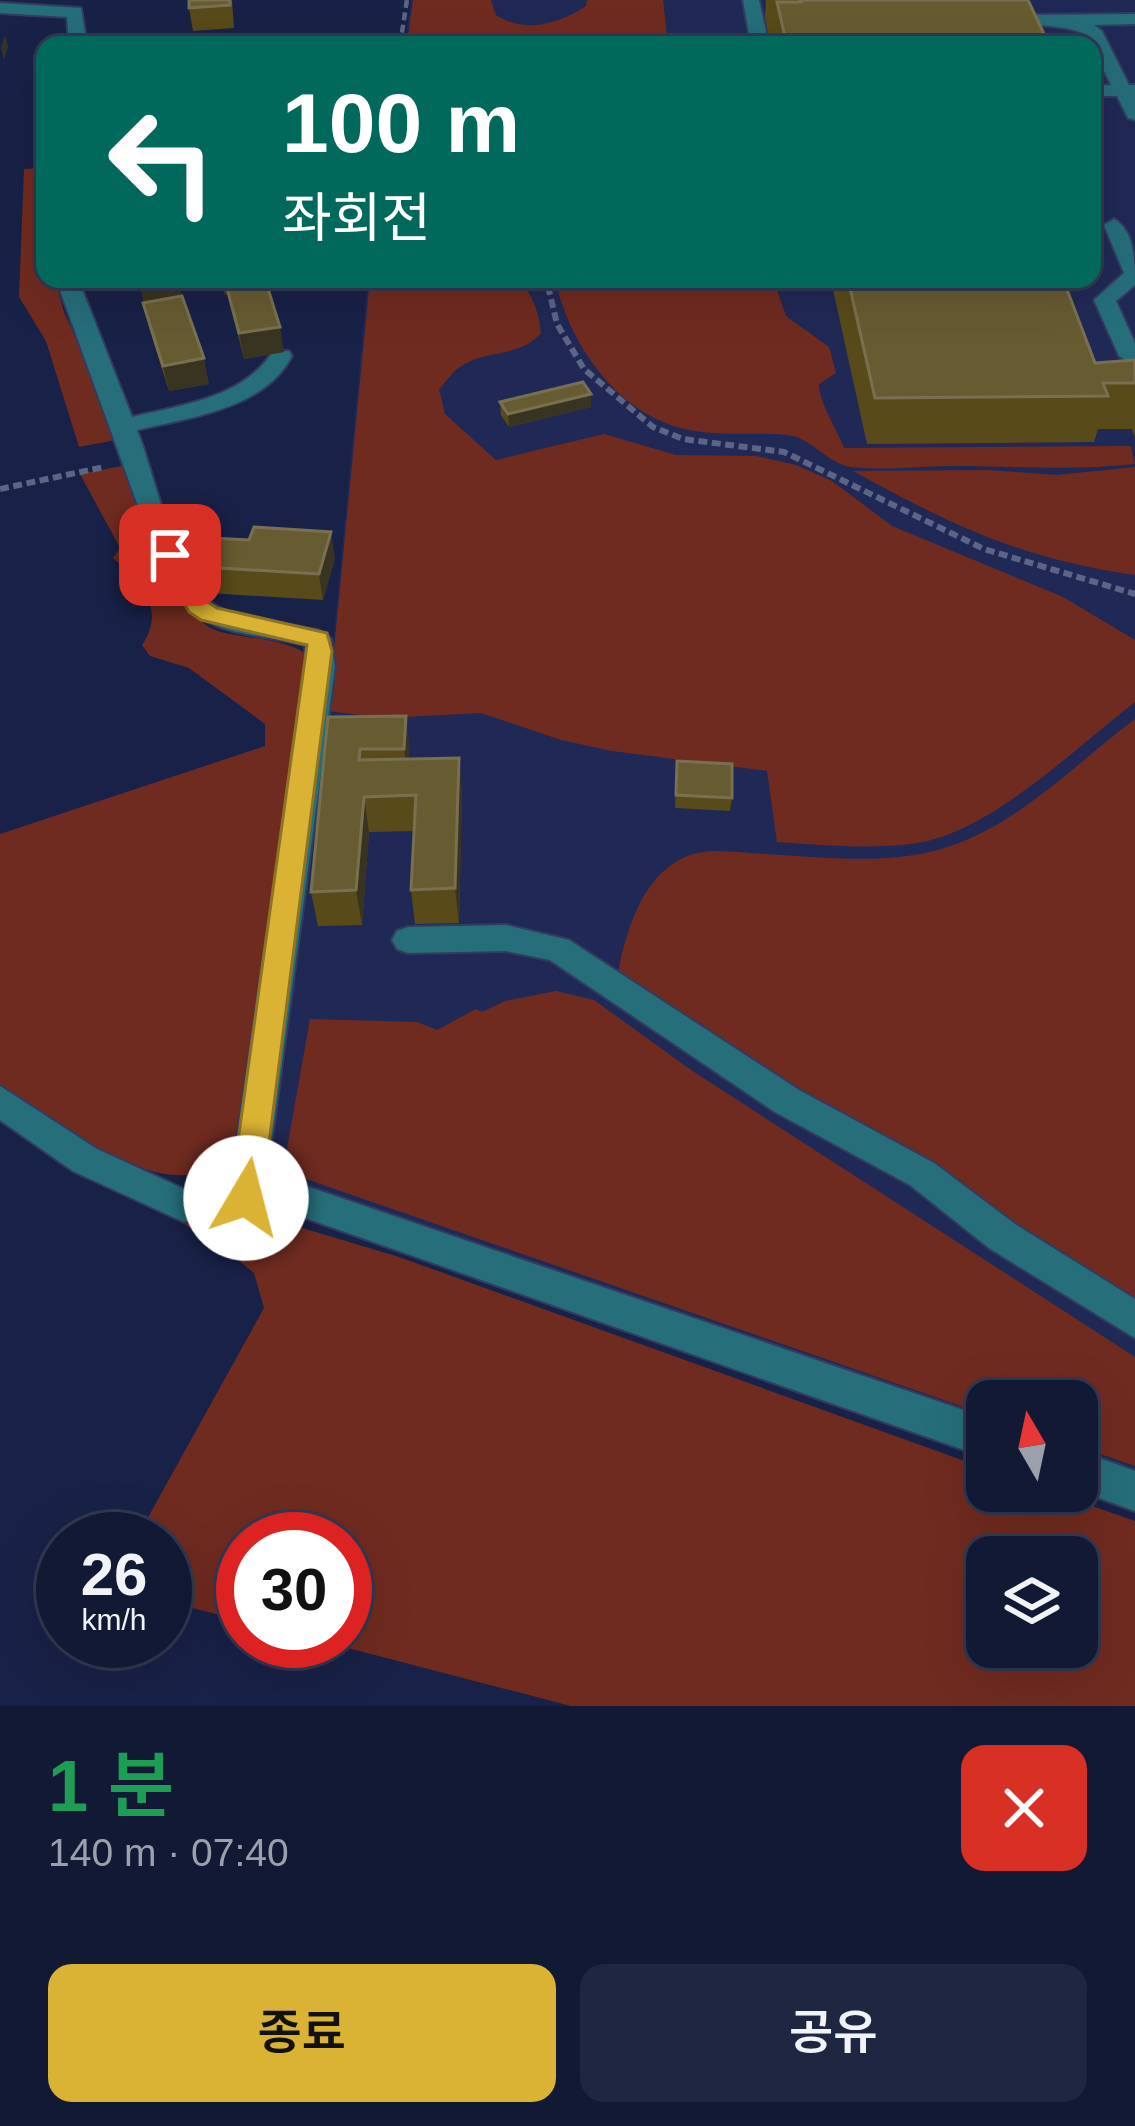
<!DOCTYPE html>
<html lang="ko">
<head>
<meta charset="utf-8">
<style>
	:root { --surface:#121935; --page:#1f2641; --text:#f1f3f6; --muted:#9ca0ad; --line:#313850; --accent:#dab334 }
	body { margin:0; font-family:Arial,"Noto Sans KR",sans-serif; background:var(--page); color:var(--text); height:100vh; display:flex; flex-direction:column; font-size:45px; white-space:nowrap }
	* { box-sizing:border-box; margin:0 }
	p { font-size:39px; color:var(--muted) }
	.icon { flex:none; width:66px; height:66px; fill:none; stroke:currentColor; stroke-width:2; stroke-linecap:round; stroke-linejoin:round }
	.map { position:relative; height:1706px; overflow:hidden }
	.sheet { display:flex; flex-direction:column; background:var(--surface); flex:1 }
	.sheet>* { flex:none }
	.banner { position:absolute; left:36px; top:36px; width:1065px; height:252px; border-radius:24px; box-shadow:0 12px 48px #0002,0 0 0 3px var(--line); background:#00695c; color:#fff; overflow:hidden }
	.needle { width:78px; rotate:351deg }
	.buttons { position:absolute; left:966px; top:1380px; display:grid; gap:24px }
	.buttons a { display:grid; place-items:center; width:132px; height:132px; border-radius:24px; background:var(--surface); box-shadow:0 12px 48px #0002,0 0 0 3px var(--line); font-size:60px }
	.speed { position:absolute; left:36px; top:1512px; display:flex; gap:24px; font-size:60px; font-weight:700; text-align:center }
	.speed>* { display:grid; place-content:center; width:156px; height:156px; border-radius:50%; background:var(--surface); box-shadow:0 12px 48px #0002,0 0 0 3px var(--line); line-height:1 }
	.speed small { font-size:30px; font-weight:400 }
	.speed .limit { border:18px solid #d22; background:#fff; color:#111 }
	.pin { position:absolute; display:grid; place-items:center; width:102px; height:102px; color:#fff; margin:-51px; border-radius:24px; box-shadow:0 6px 18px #0006 }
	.me { position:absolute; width:132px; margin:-66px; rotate:8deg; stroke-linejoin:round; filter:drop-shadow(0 0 9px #0008) }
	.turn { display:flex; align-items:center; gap:42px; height:252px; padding:0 48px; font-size:54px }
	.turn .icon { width:156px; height:156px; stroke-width:2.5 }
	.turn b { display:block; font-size:84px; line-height:102px }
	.round { display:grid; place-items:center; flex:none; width:126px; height:126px; border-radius:24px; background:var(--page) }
	.summary { display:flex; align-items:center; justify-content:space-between; height:204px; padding:0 48px }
	h1 { font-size:72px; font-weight:600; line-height:90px; color:#1e9e55 }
	.cta { display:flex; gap:24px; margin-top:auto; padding:24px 48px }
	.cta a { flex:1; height:138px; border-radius:24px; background:var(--accent); color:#111; font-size:48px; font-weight:600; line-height:138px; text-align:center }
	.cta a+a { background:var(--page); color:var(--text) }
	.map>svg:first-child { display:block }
</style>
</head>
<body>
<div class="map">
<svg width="1135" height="1706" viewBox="0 0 1135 1706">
	<rect width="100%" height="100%" fill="#182147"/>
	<path fill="#202955" d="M411,0h724v1470l-58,-20v-49h-90v18l-723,-249 9,-69 11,-32 50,-436 34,-354h724v-234h-687z"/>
	<path fill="#702b20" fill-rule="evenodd" d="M413,0h78l5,15c29,19 63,9 90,-9l1,-6h76l5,45h-261z
		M45,168v111h10l9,33 57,127 -42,8 -33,-106 -27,-44 5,-128z
		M370,279h148c15,15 21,34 23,54 -21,25 -56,16 -81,34 -8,5 -14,15 -21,22l6,25 51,46 108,-26 72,21 80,1 40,9 36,16 60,45 171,71 72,43v62c-60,46 -143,129 -218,141 -45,7 -95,2 -140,-1l-10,-71 -155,-20 -51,-11 -80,-27 -97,5 -56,-7z
		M555,279h218l13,37 43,31 7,26 -17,11c0,19 18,45 25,64l287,-2 4,18c-65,7 -119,2 -183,2 -33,0 -68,5 -101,1 -23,-3 -40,-30 -64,-32 -30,-3 -61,1 -92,-4 -74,-11 -125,-84 -140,-152z
		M132,464c17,46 39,155 89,168 32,8 62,5 90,25l-71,477c-41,101 -184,-11 -240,-45v-255l265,-88v-22l-76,-56 -39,-12 -8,-11c25,-36 -2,-63 -29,-87l7,-10 -40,-74z
		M1135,467v108c-113,-16 -184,-50 -282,-104l135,-1 69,5z
		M1135,719v591l-517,-336c7,-41 24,-97 65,-116 24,-12 55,-5 81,-4 57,3 118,11 174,-4 75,-20 136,-85 197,-131z
		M556,991l38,9 97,70 444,287v109l-58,-20v-45h-90v14l-704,-244 27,-152 107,3 20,8 39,-21 6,3 23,-11z
		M114,1184l138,29 147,44 588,212v22h62l86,30v185h-564l-250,-65h24v-102h-102v82l-78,-20v-62h-29l128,-231 -10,-35 -37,-30zM987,1557h90v90h-90z"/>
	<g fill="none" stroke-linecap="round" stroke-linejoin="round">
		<defs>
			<path id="minor" d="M743,0h16l10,45h-18z
				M923,0h21l57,15 134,-1v10l-41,1 8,6 27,54h6v35l-7,-2 -11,-22h-25v-10l19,-1 -25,-51c-52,-20 -117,4 -163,-34z
				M0,3l81,5 6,37h-18l-2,-28 -67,-4z
				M1114,219c21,12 21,43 21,66l-19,16 19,42v18l-5,2 -11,-7 -25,-56 30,-27 -20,-48z
				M56,279h22l54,138c50,-12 112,-19 141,-66h16l3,5c-28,53 -101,61 -155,74 18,44 38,153 81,177 22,13 73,17 100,23l13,9 4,28 -69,517 28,-2 693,236v40l-693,-244 -110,8 -111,-51 -73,-51v-34l97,63 89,41 44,-4 77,-519 -2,-22c-81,-18 -110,-6 -149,-89z
				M506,925l63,15 230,150 135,73 81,61 120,75v39l-146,-90 -79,-63 -135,-73 -225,-152 -44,-9 -98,2 -11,-4 -5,-9 5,-9 11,-4z
				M1077,1450l58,21v40l-58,-21z"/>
		</defs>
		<use href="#minor" stroke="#333c60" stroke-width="4"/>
		<path stroke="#5c6586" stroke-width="4.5" stroke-dasharray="8 4.5" stroke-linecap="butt" d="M400,45l7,-45
			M546,279l3,10"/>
		<path stroke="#5c6586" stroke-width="6" stroke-dasharray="9 4.5" stroke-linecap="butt" d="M548,286l9,38 27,45 69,58 30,12 101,13 200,97 151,45
			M0,489l104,-22"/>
		<use href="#minor" fill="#256e7a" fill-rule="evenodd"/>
	</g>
	<path fill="#594a19" d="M232,0l2,28 -41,3 -4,-23z
		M766,0h169l110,36 -2,9h-270l1,-8h-5l-4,-20z
		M1092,126l6,14 -5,18 5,8 -6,23z
		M139,279l43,17 27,88 -40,7 -20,-63z
		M220,279h45l19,73 -40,7 -16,-64h-3z
		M833,279h230l32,84 40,-3v78l-3,-9h-34l-4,13 -227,2 -35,-159z
		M591,394v13l-82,20 -8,-12 -1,-13z
		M335,558l-12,42 -115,-7 -6,-26z
		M406,716l3,43 50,-1 3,36 -3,129 -44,1 -4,-34 3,-59 -45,1 -7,93 -44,1 -7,-34 17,-175z
		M677,761l55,37 -2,13 -55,-3z"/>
	<path fill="#393321" d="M5,35l3,12 -4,13 -3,-12z
		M139,279h41l2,20 -38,5z
		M222,279h40l-37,2 3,14h-3z
		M280,327l4,25 -40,7 -5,-26z
		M204,358l5,26 -40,7 -6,-25z
		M591,394v13l-82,20 -1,-13z
		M331,532l4,26 -12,42 -4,-26z
		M406,716l4,36 -2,33 -4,-36z
		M459,758l3,36 -3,129 -4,-35z
		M364,797l5,35 -7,93 -6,-35z"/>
	<path fill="#675b31" stroke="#797051" stroke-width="3" d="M189,0h41v5l-41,3z
		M800,0h228l17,36 -260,1 -8,-35h24z
		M238,279h27l15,48 -41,6 -14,-52z
		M848,279h215l32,84 40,-3v23h-32l5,13 -233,2z
		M182,296l22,62 -41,8 -20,-63z
		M583,382l8,12 -83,20 -8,-12z
		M254,527l77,5 -12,42 -117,-7 11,-29 36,2z
		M406,716l-2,33h-44l-1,11 100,-2 -4,130 -44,2 5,-95 -52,2 -8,93 -45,2 17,-175z
		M677,761l55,3v34l-56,-3z"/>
	<path fill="#dab334" stroke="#8e7422" stroke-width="3" d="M170,548l8,2 28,51 11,7 110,25 5,18 -70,547 -4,11 -12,4 -11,-4 -5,-11 77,-553 -106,-25 -12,-8 -31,-57z"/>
</svg>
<div class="buttons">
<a><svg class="needle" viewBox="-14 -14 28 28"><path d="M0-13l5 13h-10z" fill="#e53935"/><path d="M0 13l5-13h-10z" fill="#9ca0ad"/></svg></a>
<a><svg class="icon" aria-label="layers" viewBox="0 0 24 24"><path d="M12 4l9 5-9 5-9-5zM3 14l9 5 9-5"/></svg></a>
</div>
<div class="speed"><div>26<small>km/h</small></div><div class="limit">30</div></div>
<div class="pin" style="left:170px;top:555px;background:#d93025"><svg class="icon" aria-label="arrive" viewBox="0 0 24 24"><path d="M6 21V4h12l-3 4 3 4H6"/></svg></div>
<svg class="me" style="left:246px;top:1198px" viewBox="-20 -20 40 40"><circle r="19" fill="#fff"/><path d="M0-13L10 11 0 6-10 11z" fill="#dab334"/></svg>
<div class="banner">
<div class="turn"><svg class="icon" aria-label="left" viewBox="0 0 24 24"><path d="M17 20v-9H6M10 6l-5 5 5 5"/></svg><div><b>100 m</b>좌회전</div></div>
</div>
</div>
<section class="sheet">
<div class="summary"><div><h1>1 분</h1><p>140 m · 07:40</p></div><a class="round" style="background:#d93025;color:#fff"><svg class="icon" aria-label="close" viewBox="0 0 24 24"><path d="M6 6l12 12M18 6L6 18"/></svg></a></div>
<div class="cta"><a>종료</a><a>공유</a></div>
</section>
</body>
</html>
